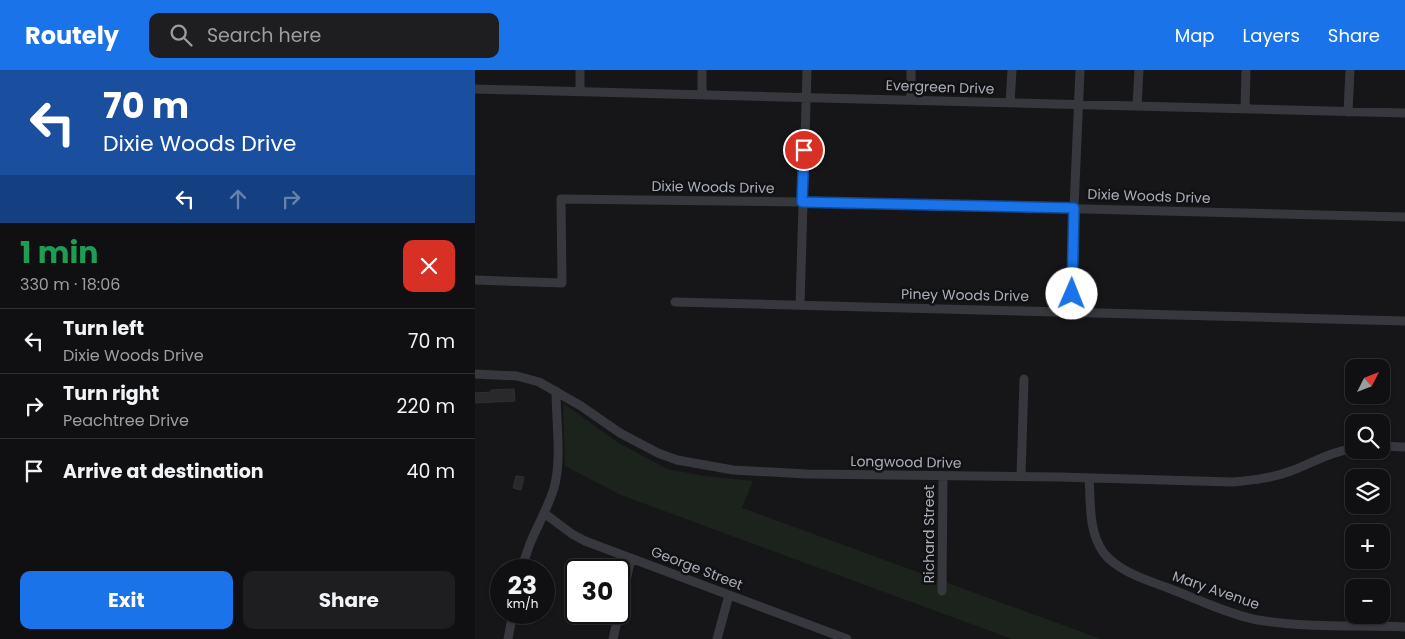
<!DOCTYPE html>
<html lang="en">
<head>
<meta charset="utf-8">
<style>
	:root { --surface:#101012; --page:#1e1e20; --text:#f1f3f6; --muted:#9c9d9f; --line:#303032; --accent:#1a73e8 }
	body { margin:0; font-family:Poppins,sans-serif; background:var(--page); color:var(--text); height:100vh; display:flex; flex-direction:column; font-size:19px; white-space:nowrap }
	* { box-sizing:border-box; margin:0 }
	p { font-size:16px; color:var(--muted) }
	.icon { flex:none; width:28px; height:28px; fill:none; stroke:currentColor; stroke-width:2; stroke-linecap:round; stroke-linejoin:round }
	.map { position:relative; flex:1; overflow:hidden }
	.sheet { display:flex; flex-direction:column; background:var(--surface); width:475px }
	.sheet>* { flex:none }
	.banner { background:#1a4fa0; color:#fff; overflow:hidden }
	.needle { width:32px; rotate:48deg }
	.buttons { position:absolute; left:870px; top:289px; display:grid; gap:10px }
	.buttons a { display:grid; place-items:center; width:45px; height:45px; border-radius:10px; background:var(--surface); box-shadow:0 1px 4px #0004,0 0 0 1px var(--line); font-size:25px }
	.speed { position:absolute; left:15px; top:489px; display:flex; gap:10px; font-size:25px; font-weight:700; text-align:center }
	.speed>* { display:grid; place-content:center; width:65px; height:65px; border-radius:50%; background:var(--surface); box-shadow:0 1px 4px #0004,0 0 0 1px var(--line); line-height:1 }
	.speed small { font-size:12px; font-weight:400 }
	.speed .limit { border:2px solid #111; border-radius:8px; background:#fff; color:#111 }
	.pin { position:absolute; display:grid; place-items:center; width:42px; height:42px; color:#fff; margin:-21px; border:2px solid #fff; border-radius:50%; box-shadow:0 1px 5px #0007 }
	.me { position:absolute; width:55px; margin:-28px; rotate:1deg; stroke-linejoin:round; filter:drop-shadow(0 0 4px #0008) }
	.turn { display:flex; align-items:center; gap:18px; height:105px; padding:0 20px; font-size:22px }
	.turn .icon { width:65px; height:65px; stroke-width:2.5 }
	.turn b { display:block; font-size:35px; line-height:42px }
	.lanes { display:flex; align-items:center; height:48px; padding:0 20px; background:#0003; justify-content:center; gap:25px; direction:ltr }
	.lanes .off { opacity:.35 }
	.round { display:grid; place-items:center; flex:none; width:52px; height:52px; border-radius:10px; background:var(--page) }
	.headline { display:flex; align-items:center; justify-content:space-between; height:85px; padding:0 20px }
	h1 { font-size:30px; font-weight:700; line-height:38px; color:#1e9e55 }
	.action { display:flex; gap:10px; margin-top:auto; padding:10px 20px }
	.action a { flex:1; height:58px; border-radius:10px; background:var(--accent); color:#fff; font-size:20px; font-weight:700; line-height:58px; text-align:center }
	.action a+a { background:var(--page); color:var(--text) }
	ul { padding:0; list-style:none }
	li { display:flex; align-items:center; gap:15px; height:65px; padding:0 20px; border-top:1px solid var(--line) }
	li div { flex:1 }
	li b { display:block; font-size:19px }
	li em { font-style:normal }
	header { display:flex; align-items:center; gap:30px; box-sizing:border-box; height:70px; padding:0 25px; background:var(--accent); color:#fff }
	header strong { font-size:24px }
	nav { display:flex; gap:28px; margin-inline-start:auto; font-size:18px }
	.search { width:350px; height:45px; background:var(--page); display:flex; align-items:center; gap:12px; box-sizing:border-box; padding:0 18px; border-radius:10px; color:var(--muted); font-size:19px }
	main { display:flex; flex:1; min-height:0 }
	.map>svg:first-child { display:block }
</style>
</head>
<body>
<header>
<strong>Routely</strong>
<div class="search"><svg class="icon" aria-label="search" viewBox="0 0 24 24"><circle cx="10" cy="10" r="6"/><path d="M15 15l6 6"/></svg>Search here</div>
<nav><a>Map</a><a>Layers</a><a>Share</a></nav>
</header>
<main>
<section class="sheet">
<div class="banner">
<div class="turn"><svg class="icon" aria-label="left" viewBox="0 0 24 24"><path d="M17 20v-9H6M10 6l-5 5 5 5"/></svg><div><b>70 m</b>Dixie Woods Drive</div></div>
<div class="lanes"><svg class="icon" aria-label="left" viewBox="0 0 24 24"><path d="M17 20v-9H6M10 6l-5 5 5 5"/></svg><svg class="icon off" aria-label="ahead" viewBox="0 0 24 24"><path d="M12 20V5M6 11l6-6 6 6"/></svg><svg class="icon off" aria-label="right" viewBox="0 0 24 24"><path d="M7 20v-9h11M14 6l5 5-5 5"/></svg></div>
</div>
<div class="headline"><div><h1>1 min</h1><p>330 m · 18:06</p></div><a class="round" style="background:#d93025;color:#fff"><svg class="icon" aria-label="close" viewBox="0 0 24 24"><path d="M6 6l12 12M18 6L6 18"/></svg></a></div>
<ul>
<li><svg class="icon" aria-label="left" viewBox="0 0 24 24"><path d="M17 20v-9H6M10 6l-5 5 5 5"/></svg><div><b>Turn left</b><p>Dixie Woods Drive</p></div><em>70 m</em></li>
<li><svg class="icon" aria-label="right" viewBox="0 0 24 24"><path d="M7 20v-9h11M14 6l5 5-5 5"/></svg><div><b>Turn right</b><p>Peachtree Drive</p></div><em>220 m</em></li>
<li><svg class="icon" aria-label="arrive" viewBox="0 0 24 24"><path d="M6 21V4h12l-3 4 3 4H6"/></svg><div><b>Arrive at destination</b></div><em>40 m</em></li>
</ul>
<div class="action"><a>Exit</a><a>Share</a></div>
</section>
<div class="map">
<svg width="930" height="569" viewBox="0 0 930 569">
	<rect width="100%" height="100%" fill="#161618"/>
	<path fill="#1c231d" d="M88,333l54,39 50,27 38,7 48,5 -11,27 359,131h-89l-391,-144 -56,-29z"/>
	<path fill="#29292c" stroke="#303034" d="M39,319l1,12 -40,2v-10l16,-1v-2z
		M41,406l8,1 -3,13 -8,-2z"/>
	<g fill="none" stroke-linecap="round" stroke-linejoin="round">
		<path stroke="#37383d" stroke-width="9" d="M436,0v30
			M0,19l930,24
			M105,22v-22
			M227,25v-25
			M535,33l2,-33
			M662,36l2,-36
			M770,39l1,-39
			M873,42l2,-42
			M0,210l87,3 -1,-84 241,3 603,15
			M200,232l730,19
			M325,235l7,-235
			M596,242l3,-104 6,-138
			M0,304l42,2 22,6 42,24 39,27 38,20 19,7 56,10 74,4 252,3 174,5c21,-2 39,-4 58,-11 22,-8 39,-20 63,-22
			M906,376l24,1
			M546,407l3,-98
			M614,408c2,25 -1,52 14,74 14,19 44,28 65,36 27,10 62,27 90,32 48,8 98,5 147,7
			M69,443l28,21 13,7 262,98
			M47,500c6,-31 23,-53 32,-82 8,-29 2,-67 2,-97
			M467,521l1,-114
			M33,569l5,-27
			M138,569l18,-81
			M242,569l12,-44"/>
	</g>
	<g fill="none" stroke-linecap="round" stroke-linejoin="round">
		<defs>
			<path id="route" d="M329,80l-2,52 272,6 -2,86"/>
		</defs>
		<use href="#route" stroke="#114b97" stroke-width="12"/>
		<use href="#route" stroke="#1a73e8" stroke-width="9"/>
	</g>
	<g text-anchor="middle" stroke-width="5" stroke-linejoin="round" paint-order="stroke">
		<g font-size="14" fill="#a8adb8" stroke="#111113">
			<text transform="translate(465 17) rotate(2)" y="5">Evergreen Drive</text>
			<text transform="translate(238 117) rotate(1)" y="5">Dixie Woods Drive</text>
			<text transform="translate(674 126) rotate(2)" y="5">Dixie Woods Drive</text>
			<text transform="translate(490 225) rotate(1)" y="5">Piney Woods Drive</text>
			<text transform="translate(431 392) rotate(1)" y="5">Longwood Drive</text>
			<text transform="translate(454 464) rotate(-90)" y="5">Richard Street</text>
			<text transform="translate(222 498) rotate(21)" y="5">George Street</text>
			<text transform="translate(741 520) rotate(19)" y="5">Mary Avenue</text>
		</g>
	</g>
</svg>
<div class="buttons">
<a><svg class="needle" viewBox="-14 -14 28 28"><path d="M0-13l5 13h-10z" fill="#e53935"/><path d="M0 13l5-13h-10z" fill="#9c9d9f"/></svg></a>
<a><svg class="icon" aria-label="search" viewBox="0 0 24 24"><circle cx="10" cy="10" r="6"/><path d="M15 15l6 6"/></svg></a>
<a><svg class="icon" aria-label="layers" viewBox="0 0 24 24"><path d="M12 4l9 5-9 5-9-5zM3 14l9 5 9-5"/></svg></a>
<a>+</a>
<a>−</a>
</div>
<div class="speed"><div>23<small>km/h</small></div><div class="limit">30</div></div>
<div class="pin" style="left:329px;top:80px;background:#d93025"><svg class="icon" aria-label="arrive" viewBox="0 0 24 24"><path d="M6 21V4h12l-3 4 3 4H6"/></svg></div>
<svg class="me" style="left:597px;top:224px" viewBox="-20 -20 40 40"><circle r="19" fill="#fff"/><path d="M0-13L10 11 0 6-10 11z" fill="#1a73e8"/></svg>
</div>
</main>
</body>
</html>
